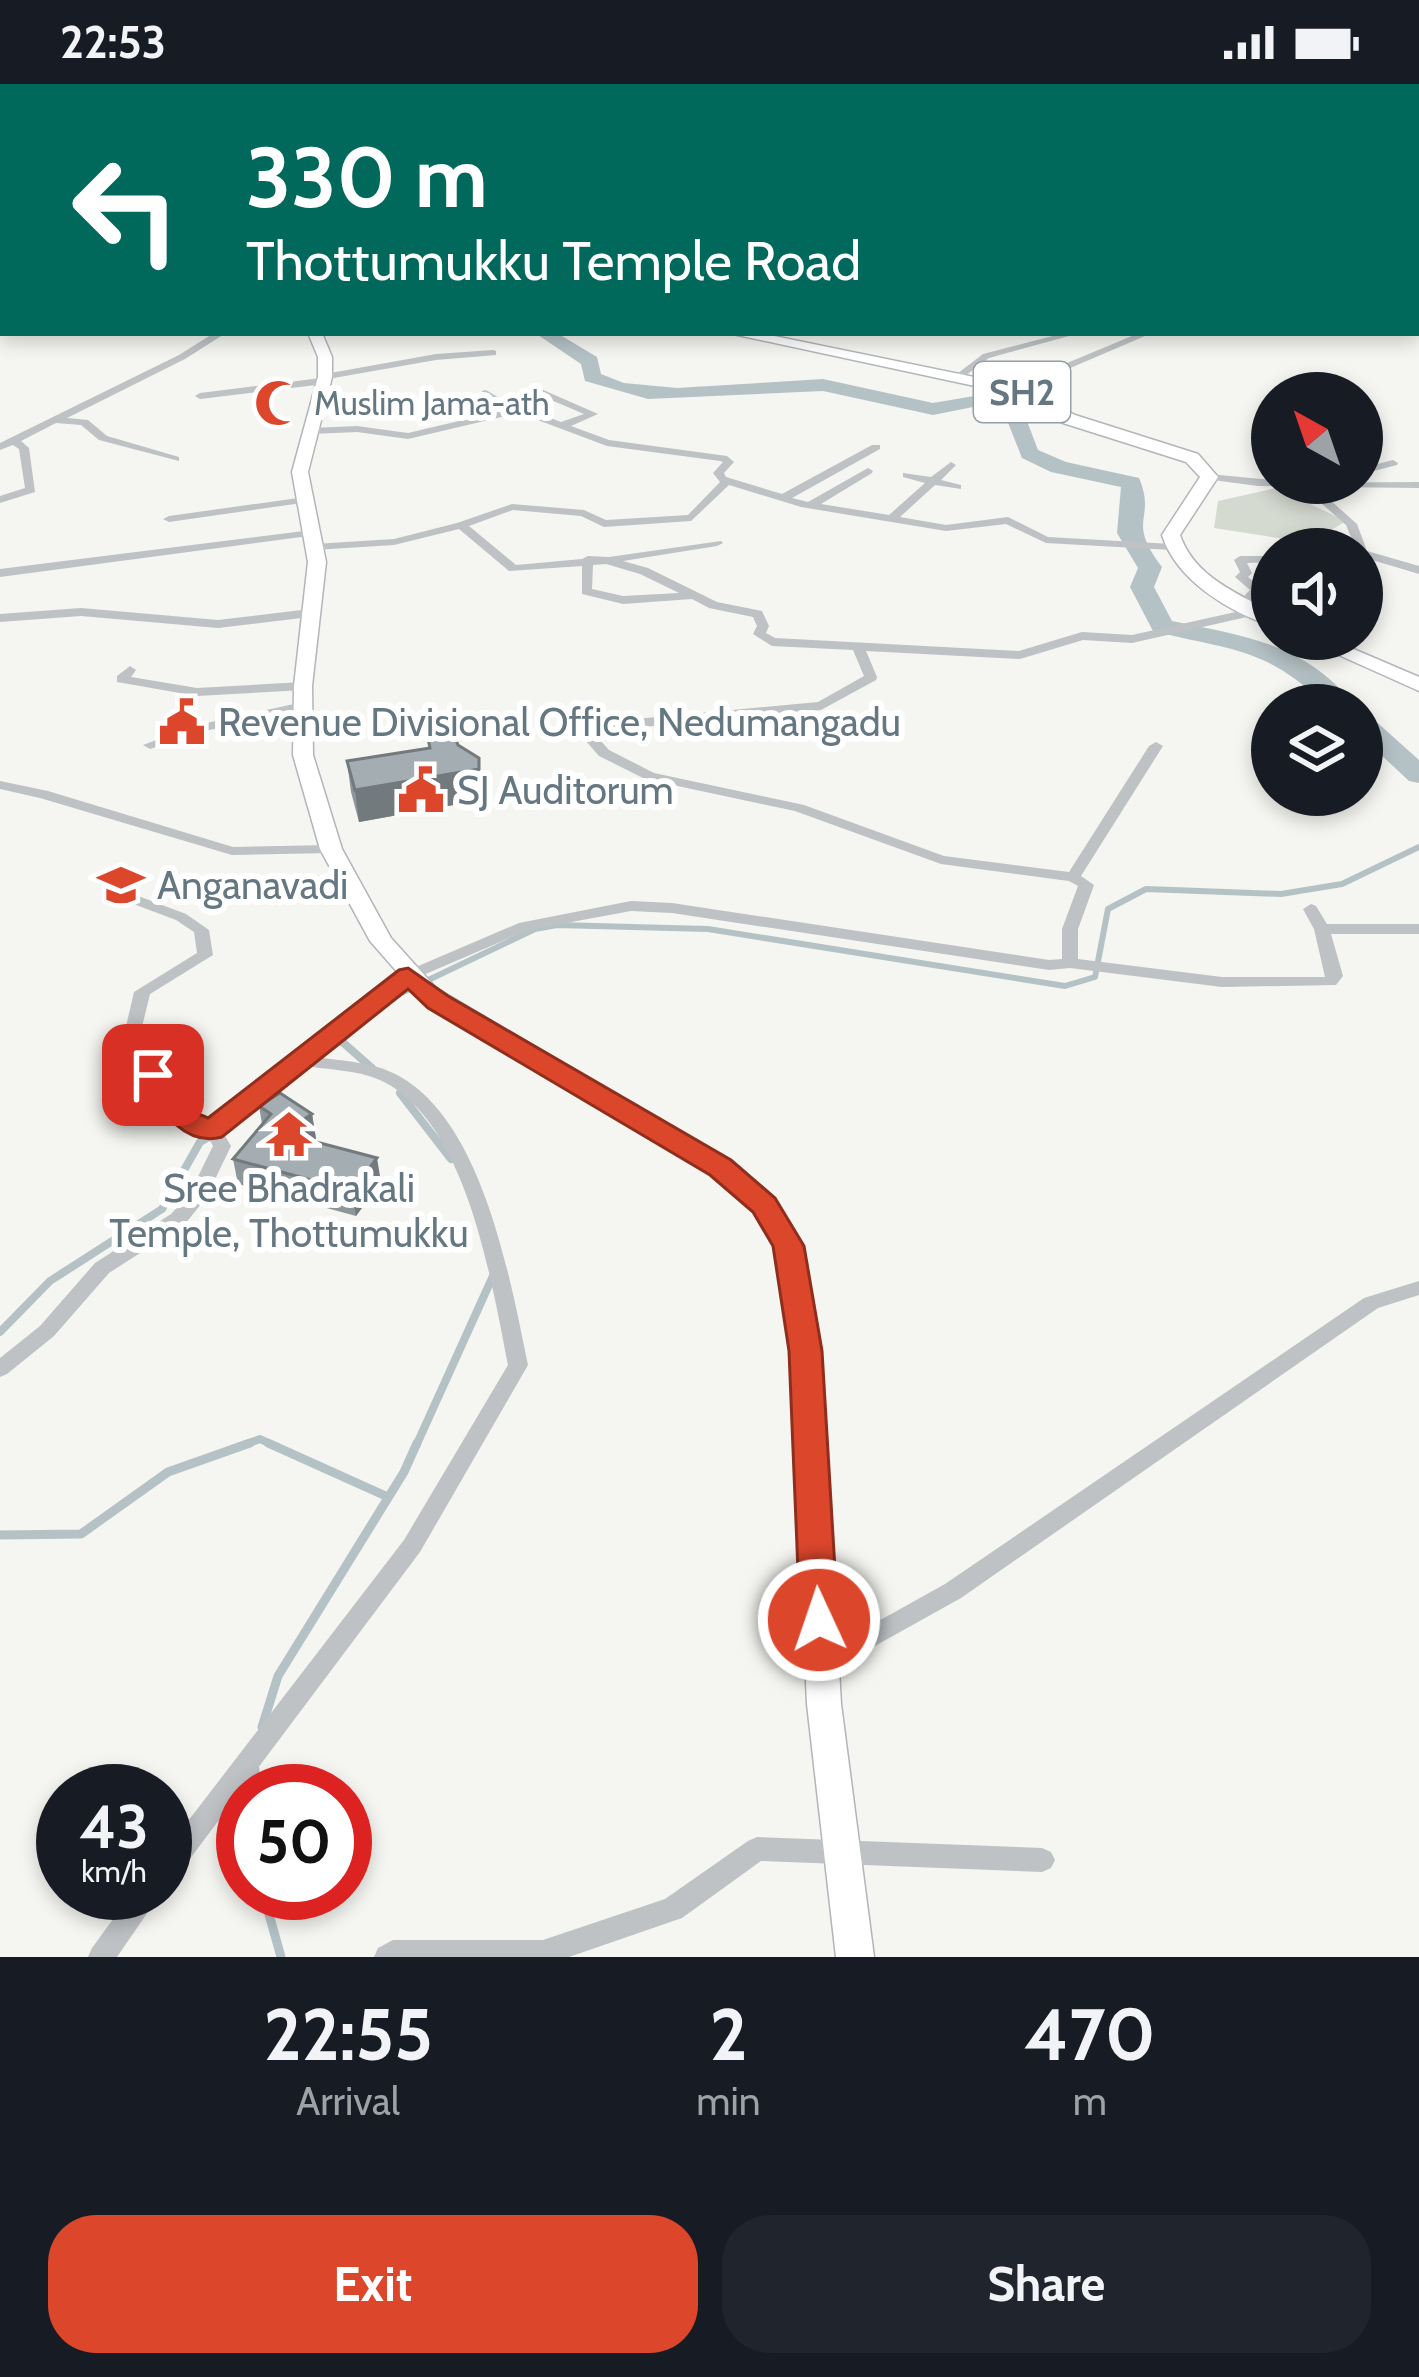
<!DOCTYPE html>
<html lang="en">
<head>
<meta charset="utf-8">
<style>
	:root { --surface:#171b24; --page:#20242c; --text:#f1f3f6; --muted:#9ea1a6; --accent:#dc462b }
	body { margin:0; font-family:Cabin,sans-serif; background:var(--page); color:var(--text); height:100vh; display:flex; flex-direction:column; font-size:45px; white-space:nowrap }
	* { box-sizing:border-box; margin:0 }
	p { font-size:39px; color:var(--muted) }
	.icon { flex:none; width:66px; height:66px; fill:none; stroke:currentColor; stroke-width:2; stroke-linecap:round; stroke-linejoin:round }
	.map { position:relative; height:1873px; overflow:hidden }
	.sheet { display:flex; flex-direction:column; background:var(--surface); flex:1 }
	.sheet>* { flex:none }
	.banner { position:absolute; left:0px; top:0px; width:1419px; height:252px; box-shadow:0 6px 18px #0003; background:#00695c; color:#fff; overflow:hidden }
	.needle { width:78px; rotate:320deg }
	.fabs { position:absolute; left:1251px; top:288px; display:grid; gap:24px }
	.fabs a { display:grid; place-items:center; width:132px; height:132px; border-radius:50%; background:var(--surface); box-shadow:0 6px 18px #0003; font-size:60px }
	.speed { position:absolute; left:36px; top:1680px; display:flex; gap:24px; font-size:60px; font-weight:700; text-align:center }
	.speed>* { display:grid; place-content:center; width:156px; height:156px; border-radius:50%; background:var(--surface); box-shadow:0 6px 18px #0003; line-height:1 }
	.speed small { font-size:30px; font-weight:400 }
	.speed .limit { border:18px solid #d22; background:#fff; color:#111 }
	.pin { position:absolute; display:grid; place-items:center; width:102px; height:102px; color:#fff; margin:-51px; border-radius:24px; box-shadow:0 6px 18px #0006 }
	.me { position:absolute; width:132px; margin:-66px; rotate:357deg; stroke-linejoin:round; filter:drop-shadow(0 0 9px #0008) }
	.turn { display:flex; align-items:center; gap:42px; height:252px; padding:0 48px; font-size:54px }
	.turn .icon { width:156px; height:156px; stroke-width:2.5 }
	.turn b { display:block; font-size:84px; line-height:102px }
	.eta { display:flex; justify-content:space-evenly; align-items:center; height:204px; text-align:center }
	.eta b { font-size:72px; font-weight:800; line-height:84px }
	.button { display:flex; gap:24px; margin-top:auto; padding:24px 48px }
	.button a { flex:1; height:138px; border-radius:48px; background:var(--accent); color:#fff; font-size:48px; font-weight:800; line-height:138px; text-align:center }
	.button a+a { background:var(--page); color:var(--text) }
	.status { display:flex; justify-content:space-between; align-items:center; height:84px; padding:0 60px; background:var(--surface); direction:ltr }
	.status svg { height:33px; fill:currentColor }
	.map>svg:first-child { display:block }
</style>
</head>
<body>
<div class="status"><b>22:53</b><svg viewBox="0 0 49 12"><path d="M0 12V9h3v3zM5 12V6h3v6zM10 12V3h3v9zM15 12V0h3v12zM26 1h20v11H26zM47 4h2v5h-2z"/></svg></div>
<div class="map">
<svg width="1419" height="1873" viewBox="0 0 1419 1873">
	<rect width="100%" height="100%" fill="#f5f5f1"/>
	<path fill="#d5dad1" d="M1276,404l70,33 -36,22 -96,-15 4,-27z"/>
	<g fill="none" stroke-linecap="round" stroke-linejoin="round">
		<path stroke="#b5c2c5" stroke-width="6" d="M342,954l55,-43 138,-66 22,-4 151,4 357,57 30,-9 13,-68 38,-20 135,5 61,-10 77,-37"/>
		<path stroke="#b5c2c5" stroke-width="8" d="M339,955l34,30
			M400,1009l51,66
			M234,1037l112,-86
			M0,1248l50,-51 112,-72 38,-67 12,-7
			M241,1362l19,-7 15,7
			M416,1362l77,-170"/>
		<path stroke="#b5c2c5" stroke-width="9" d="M268,1359l120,54
			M0,1451l81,-1 87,-62 82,-29
			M262,1643l16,-51 126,-204 13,-29
			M254,1707l1,-22
			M263,1809l18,64"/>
		<path fill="#b5c2c5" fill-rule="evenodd" d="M300,0h16l-18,3z
			M535,249h22l40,24 4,17 23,9 53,5 146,-9 110,24 53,-9 34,9 18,47 28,12 73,16c18,42 -14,41 23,89l-8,20 18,34c72,15 133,22 182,84h-28c-62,-59 -94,-54 -173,-74l-23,-44 8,-19 -21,-35 4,-46 -70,-15 -29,-14 -19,-48 -25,-4 -45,9 -110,-24 -175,8 -63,-18 -4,-17z
			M1362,631l9,2 48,43v23l-10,-2 -47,-44z"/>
		<defs>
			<path id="secondary" d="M0,172h3v8h-3z
				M308,249h14l10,24v20l-24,95 18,90 -14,124 1,69 29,94 49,89 45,50 293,174 45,36 28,48 19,105 20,353 33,253h-38l-29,-253 -16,-353 -17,-105 -19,-35 -44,-37 -291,-176 -50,-57 -50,-92 -27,-94 1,-69 14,-124 -16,-90 26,-95v-20z"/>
			<path id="primary" d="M728,249h31l264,54 52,28 123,39 20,23 -38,58c14,41 56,58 92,77v14c-43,-14 -96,-46 -110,-91l38,-58 -14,-15 -123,-39 -51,-29z
				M1303,555h27l89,38v14z"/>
		</defs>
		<use href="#secondary" stroke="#b0b6ba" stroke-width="3"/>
		<use href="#primary" stroke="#b1b6b9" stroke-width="3"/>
		<path fill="#bec2c5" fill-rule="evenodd" d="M0,38h3v4h-3z
			M1416,55h3v4h-3z
			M3,78v4l-3,1v-4z
			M1416,233l3,1v6l-3,-1z
			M214,249h12l-41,26 -118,59 21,2 19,16 72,21v4l-80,-21 -18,-15 -25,-2 -35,18 8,7 6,44 -35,11v-7l25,-8 -6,-39 -6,-4 -13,5v-7l179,-88z
			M1064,249h16l-91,25 -28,21 -8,-2 30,-23z
			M1139,249h13l-98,42 -51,14 -5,-3 50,-15z
			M493,266l3,1v4l-60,5 -108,19 -1,4 -3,1 -124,15 -5,-3 5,-3 121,-15 4,-4 111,-20z
			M541,305l57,25 -27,12 38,14 118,16 7,6 -10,11 2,4 56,17 90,-49h8v4l-88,49 16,4 60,-34 5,3 -1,2 -51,31 68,11 36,-32 -22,-6v-4l28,4 20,-15 5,3 -15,15 20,5v4l-26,-4 -35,32 46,8 62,-8 40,20 124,7 6,3 -6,3 -126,-7 -40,-19 -60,7 -145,-24 -72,-22 -38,36 -87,6 -23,-11 -68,-6 -44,16 47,39 66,-6 6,-3 21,1 112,-16 2,2 -6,3 -94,15 25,7 69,34 45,9 7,15 -3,7 9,5 244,13 63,-19 50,3 117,-26 -4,-14 5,-5 -15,-13 5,-5 -6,-12 6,-4h32v6l-25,1 5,10 -4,4 16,13 -7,6 5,15 -2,3 -128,29 -49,-3 -63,19 -154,-8 11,26 -1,3 -55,30 -221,21 -1,8 10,11 45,23 150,32 140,51 125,16 80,-126 7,-4 7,4 -82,130 13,9 -16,44v30l144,18h103l-11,-48 -11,-20 8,-5 5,2 11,18h92v10h-88l12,42 -7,9 -114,2 -152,-19 -21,2 -377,-57 -41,-2 -103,19 -114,49 -98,78c26,4 58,5 81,18 86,45 113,204 131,290l-108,187 -246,328 -9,3v-32l239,-311 104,-175c-17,-85 -40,-237 -122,-282 -23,-13 -56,-13 -81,-17l-83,65 9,15 -25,52 -21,26 -76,49 -55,63 -47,38 -7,3v-19l40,-32 55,-63 76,-49 18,-19 24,-49 -7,-12 -29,-11 -50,-70 -3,-18 10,-43 63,-39 -3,-21 -18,-12 -61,-23 -3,-3 3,-3h10l61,23 23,16 4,25 -63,39 -10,41 3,17 46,63 21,8 192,-150 117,-50 112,-22 41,2 377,57 13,-1v-30l16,-43 -9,-5 -128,-17 -146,-53 -150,-32 -46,-23 -14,-16 3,-14 15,-4 215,-20 46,-26 -11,-26 -81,-4 -19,-12 4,-8 -4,-9 -44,-9 -17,-9 -69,5 -41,-10v-28l-73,5 -50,-42 -65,16 -80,5 -6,-3 6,-3 80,-5 63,-16 55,-19 72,6 22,10 82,-5 32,-33 -7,-9 10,-11 -3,-1 -113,-15 -88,-33 -111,26 -51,-7 -46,2 -5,-3 5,-3 46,-2 51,7 98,-23 -24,-15v-4l4,-1 30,18h8l37,14 23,-8 -47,-20v-4zM606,480l34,10 39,19 -56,3 -31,-7 1,-24z
			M1393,376l5,3 -1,2 -35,9v-6z
			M1209,390l63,6v3l147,-1v6l-91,-1 -2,4 4,9 27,24 10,27 52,15v8l-57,-17v-8h-6l-10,-24 -25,-22 -5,-12 2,-4 -60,-1 -53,-7v-4z
			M305,413l6,3 -2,2 -140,20 -6,-3 6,-3z
			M312,446l6,3 -2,2 -316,42v-8z
			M81,524l137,12 92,-11 6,4 -6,4 -92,11 -137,-12 -81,6v-8z
			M130,582l6,4 -5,7 66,11 106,-6 6,4 -6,4 -106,6 -80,-14v-6z
			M303,618l5,1v6l-103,22 -55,18 -7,-4 54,-20z
			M0,697l48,10 185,56 98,-2 7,4 -7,4 -99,2 -192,-57 -40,-9z
			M1419,1197v14l-41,13 -417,290 -131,73 -8,3 -8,-3 -4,-7 4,-7 131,-73 419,-286z
			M757,1753l285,11 9,4 4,8 -4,8 -9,4 -281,-11 -79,57 -113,39h-195l4,-9 15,-8h150l122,-41 83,-58z
			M132,1809h29l-44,64h-29l4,-9z"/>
		<use href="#secondary" fill="#fff" fill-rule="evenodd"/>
		<use href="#primary" fill="#fff" fill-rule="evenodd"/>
	</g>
	<path fill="#8d9699" d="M427,650l31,11 23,44v11l-122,22 -8,-30 -4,-31 82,-12z
		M259,1022l53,8 4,25 -4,2 69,41 -25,34 -118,-32 -5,-25 29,-35z"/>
	<path fill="#737a7d" d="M479,674l2,42 -122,22 -4,-32z
		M312,1030l4,25 -30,19 -4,-25z
		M377,1074l4,24 -25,34 -4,-25z"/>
	<path fill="#a4aeb2" stroke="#737a7d" stroke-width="3" d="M452,645l6,16 21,13v11l-124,21 -8,-29 83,-13 -3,-14z
		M280,1009l32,21 -30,19 95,25 -25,33 -119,-32 38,-45 -12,-8z"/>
	<path fill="#dc462b" stroke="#8f2e1c" stroke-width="3" d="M408,884l40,28 283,164 44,38 29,48 18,105 16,269 -6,11 -13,5 -13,-5 -6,-11 -11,-269 -16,-105 -20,-34 -43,-37 -282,-167 -20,-19 -186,148c-42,11 -64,-34 -83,-62l14,-9 10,2 31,44 14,6 191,-148z"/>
	<defs>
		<symbol id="mosque-bare" viewBox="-9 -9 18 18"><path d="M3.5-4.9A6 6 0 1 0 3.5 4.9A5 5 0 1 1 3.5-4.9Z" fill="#dc462b" stroke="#fff" stroke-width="2.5" paint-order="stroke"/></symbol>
		<symbol id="civic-bare" viewBox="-9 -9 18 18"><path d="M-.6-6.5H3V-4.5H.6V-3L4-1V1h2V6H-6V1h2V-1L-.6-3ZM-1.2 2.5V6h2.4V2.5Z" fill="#dc462b" stroke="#fff" stroke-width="2.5" paint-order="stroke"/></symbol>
		<symbol id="school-bare" viewBox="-9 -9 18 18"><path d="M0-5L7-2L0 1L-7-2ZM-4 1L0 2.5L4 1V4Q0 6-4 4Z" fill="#dc462b" stroke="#fff" stroke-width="2.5" paint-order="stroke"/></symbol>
		<symbol id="temple-bare" viewBox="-9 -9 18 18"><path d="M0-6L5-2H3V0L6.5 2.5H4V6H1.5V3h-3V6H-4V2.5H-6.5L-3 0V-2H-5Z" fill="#dc462b" stroke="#fff" stroke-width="2.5" paint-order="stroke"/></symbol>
	</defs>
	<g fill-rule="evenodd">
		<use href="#mosque-bare" x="245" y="286" width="66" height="66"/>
		<use href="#civic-bare" x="149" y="605" width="66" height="66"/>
		<use href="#civic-bare" x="388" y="673" width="66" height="66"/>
		<use href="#school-bare" x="88" y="768" width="66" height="66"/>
		<use href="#temple-bare" x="256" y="1017" width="66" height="66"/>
	</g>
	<g text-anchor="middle" stroke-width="12" stroke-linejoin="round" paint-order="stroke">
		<g font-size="33" fill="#657781" stroke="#fff" text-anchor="start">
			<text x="314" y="331">Muslim Jama-ath</text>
		</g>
		<rect fill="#fff" stroke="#93a0a7" stroke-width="3" x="974" y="278" width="96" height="60" rx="9"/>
		<g font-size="36" font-weight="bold" fill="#657781">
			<text x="1022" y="321">SH2</text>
		</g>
		<g font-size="39" fill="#657781" stroke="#fff" text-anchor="start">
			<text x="218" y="652">Revenue Divisional Office, Nedumangadu</text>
			<text x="457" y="720">SJ Auditorum</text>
			<text x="157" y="815">Anganavadi</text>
			<text x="289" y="1118" text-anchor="middle">Sree Bhadrakali<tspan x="289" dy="45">Temple, Thottumukku</tspan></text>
		</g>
	</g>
</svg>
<div class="fabs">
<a><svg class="needle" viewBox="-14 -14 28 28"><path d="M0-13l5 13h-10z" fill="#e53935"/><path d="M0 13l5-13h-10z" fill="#9ea1a6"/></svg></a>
<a><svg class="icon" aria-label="sound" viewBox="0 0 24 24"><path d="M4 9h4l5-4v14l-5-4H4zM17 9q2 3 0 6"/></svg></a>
<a><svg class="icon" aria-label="layers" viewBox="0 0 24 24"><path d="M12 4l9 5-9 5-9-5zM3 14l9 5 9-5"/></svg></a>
</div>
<div class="speed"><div>43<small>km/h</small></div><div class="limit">50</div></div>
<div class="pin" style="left:153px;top:991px;background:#d93025"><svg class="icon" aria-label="arrive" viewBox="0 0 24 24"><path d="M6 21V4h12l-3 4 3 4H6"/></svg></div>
<svg class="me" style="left:819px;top:1536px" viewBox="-20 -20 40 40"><circle r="17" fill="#dc462b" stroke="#fff" stroke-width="3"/><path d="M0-11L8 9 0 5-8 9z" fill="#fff"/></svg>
<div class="banner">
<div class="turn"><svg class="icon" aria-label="left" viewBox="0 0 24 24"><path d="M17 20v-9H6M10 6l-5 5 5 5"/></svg><div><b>330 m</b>Thottumukku Temple Road</div></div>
</div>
</div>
<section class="sheet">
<div class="eta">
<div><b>22:55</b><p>Arrival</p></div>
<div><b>2</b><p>min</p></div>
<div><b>470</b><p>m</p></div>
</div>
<div class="button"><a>Exit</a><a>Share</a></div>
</section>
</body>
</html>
